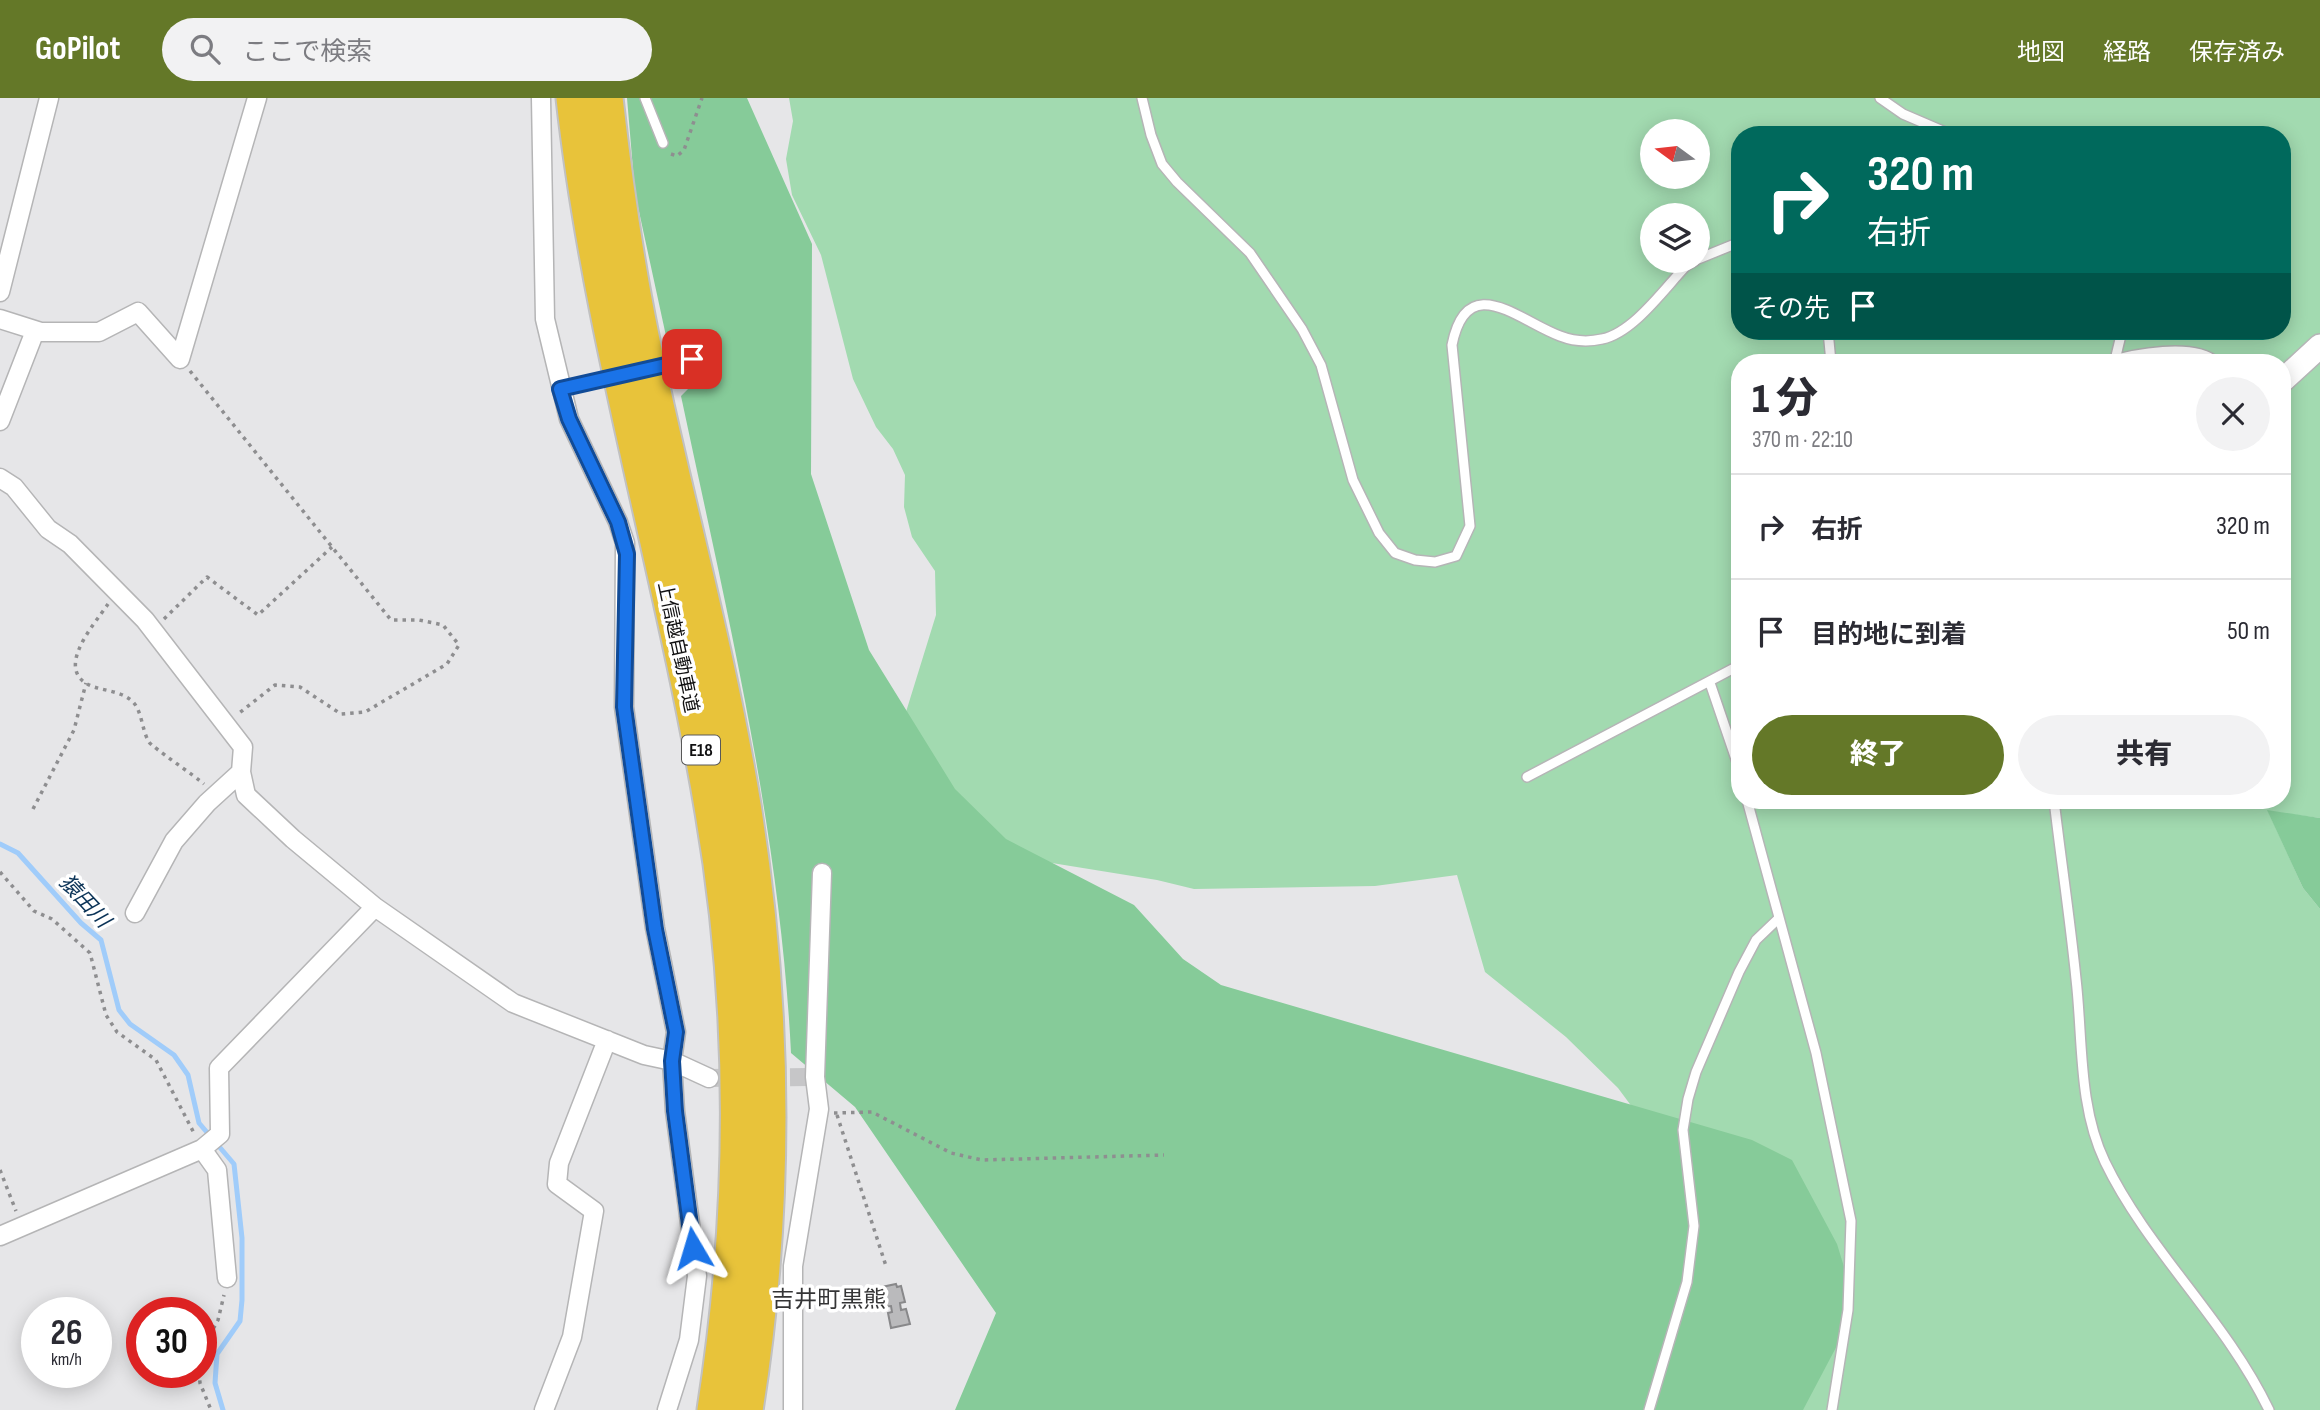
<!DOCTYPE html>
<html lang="ja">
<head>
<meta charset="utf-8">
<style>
	:root { --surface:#fff; --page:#f2f2f3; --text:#2b2b33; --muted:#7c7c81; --line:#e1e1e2; --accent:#647828 }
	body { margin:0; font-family:"Sofia Sans Condensed","Noto Sans JP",sans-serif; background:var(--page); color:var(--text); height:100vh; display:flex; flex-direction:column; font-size:26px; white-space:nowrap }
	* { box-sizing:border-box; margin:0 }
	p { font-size:23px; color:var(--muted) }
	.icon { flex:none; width:38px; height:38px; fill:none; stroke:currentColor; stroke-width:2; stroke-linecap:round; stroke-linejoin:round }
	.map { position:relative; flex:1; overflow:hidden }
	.side { position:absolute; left:1731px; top:256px; width:560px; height:455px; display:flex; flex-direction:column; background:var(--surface); border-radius:28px; box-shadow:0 4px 18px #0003 }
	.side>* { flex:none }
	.hud { position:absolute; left:1731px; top:28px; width:560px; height:214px; border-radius:28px; box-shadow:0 4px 18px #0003; background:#00695c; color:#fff; overflow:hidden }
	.needle { width:46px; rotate:285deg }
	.controls { position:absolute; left:1640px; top:21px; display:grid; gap:14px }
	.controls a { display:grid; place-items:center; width:70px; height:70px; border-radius:50%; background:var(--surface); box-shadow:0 4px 18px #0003; font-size:35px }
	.speed { position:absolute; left:21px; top:1199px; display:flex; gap:14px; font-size:35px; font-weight:700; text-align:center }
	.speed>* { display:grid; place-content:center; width:91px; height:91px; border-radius:50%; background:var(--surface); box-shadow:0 4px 18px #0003; line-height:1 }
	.speed small { font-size:18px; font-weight:400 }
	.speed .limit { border:10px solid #d22; background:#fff; color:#111 }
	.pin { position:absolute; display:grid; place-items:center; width:60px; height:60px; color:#fff; margin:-30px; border-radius:14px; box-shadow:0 4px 10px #0006 }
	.me { position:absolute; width:77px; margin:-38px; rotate:353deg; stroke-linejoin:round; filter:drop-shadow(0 0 5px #0008) }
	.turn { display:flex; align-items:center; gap:24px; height:147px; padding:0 21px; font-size:32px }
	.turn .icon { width:91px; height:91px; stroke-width:2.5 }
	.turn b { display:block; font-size:49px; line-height:60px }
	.then { display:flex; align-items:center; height:66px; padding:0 21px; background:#0003; gap:14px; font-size:26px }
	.round { display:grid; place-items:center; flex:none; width:74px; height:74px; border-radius:37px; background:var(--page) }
	.overview { display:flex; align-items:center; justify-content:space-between; height:119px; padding:0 21px }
	h1 { font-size:42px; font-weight:800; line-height:52px }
	.button { display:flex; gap:14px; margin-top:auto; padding:14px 21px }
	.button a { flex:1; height:80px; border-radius:42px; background:var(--accent); color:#fff; font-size:28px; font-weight:800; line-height:80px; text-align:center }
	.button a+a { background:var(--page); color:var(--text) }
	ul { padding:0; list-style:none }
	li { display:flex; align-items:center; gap:21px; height:105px; padding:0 21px; border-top:2px solid var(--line) }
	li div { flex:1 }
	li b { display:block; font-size:26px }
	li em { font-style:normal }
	header { display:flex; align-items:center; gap:42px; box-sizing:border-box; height:98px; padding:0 35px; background:var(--accent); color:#fff }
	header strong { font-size:33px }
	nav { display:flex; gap:38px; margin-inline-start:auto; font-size:24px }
	.search { width:490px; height:63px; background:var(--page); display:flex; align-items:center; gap:18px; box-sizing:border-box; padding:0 24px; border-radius:38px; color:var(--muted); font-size:26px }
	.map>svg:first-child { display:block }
</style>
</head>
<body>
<header>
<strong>GoPilot</strong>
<div class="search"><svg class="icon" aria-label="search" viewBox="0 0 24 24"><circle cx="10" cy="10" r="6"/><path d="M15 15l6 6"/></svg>ここで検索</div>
<nav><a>地図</a><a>経路</a><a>保存済み</a></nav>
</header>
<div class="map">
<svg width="2320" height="1312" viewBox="0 0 2320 1312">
	<rect width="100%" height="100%" fill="#e6e6e8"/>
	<path fill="#a2dab0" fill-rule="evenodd" d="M789,0h1531v720l-52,-7 35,77 17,21v501h-709l50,-264 -43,-58 -52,-51 -81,-65 -28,-97 -82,11 -181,3 -37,-9 -136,-22 -124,-117 39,-126 -1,-44 -23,-34 -8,-30 1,-32 -12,-26 -17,-22 -23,-48 -32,-124 -29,-60 -6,-36 7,-38zM1652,33h46v46h-46zM1740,37h542v196h-542zM1652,117h46v46h-46zM1740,264h542v438h-542z"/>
	<path fill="#86cb99" d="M627,0h120l65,146 -1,230 58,176 86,139 51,50 128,66 49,54 38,26 531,155 40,20 45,84 15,49 -11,45 -38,72h-848l41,-97 -141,-206 -64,-54c-11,-222 -64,-440 -110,-657l15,-15 -6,-32 -24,-13 -31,-143z
		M2267,712l53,8v91l-17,-21z"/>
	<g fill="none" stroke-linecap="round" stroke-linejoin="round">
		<path stroke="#a0ccfa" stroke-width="5" d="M0,746l18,9 63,70 20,17 18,70 11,14 44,31 14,20 11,48 35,41 8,74v62l-2,21 -23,33 -2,29 8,27"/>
	</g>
	<path fill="#bababc" stroke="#88888a" stroke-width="2" d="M896,1186l1,3 4,-1 4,16 -5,1 1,7 5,-1 4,15 -19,4 -3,-15 4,-1 -1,-6 -9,1 -3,-15 3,-5z"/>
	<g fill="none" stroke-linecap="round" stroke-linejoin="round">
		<path stroke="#c6c6c8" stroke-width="18" stroke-dasharray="18 9" stroke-linecap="butt" d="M709,980l106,-1"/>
		<defs>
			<path id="service" d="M645,0l18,45
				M1142,0l9,37 11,29 15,18 73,71 52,76 19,36 32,115 26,53 16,20 20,7 20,2 21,-6 14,-30 -18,-181c15,-76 67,-24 108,-9 13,5 29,6 42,3 31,-6 62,-50 84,-73l9,-5
				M1880,0l23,16 49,21
				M1698,161l42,-17
				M1828,233l3,31
				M2115,262l7,-29
				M2107,264c26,-8 87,-20 109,0
				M1710,585l30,88
				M1527,679l213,-112
				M1747,702l69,253 35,168 -3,89 -16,100
				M2054,702c7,60 16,119 22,179 7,60 2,127 29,183 43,89 121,158 164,248
				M1649,1312l38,-128 7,-56 -11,-96 5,-31 8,-27 43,-100 17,-32 22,-21"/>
			<path id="minor" d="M541,0l4,221 24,100 49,103 7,21 -1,164 31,221 21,104 -4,29 3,50 22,165 -8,64 -22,70
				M0,194l49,-194
				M0,221l41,13h58l39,-20 42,47 77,-261
				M0,323l35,-90
				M0,380l14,9 34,42 22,15 75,76 98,127 -2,25 5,23 47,44 82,68 138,96 131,52 28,6 37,17
				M135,815l39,-72 33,-38 34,-31
				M202,1051l15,21 10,108
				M0,1138l202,-87 18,-15 -1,-66 156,-161
				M544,1312l28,-73 22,-126 -37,-27 2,-21 48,-123
				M793,1312v-144l26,-157 -4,-32 7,-204"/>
			<path id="tertiary" d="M2282,283l38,-35"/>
			<path id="motorway" d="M573,0c27,242 99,474 139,714 34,199 33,399 2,598
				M606,0c9,80 20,159 36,238 32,156 76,311 102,469 32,202 34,403 2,605"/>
		</defs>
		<use href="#service" stroke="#b5b5b6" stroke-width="12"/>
		<use href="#minor" stroke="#b5b5b6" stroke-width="21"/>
		<use href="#tertiary" stroke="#b5b5b6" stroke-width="26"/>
		<use href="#motorway" stroke="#c1c1c1" stroke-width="37"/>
		<path stroke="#8e8e90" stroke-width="3.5" stroke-dasharray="3.5 5" stroke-linecap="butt" d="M671,56l6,2 7,-6 18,-52
			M190,273l201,249h28l24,5 16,20 -12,19 -82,48 -24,2 -41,-27 -25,-2 -37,29
			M108,506c-14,21 -57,68 -14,83 13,4 29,5 39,15 9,9 9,29 16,40 3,5 46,34 55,42
			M164,521l43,-42 51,38 74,-68
			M33,711l41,-79 12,-47
			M0,774l34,39 18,8 38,34 16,62 11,17 39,28 39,75
			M834,1015l38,-1 79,41 31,7 182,-5
			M837,1017l49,151
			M0,1072l16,41
			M201,1253l17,-31 6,-25
			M199,1274l1,11 11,27"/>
		<use href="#service" stroke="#fff" stroke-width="9"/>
		<use href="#minor" stroke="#fff" stroke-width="18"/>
		<use href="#tertiary" stroke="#fff" stroke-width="23"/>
		<use href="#motorway" stroke="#e8c33a" stroke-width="33"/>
		<defs>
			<path id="service-bridge" d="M571,288l121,-27"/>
		</defs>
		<use href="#service-bridge" stroke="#b5b5b6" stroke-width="12" stroke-linecap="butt"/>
		<use href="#service-bridge" stroke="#fff" stroke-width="9"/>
	</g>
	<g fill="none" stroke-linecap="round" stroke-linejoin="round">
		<defs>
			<path id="route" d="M692,261l-132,30 9,30 49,103 9,32 -3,153 31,222 21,103 -4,29 3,50 18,137"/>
		</defs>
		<use href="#route" stroke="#114b97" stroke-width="18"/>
		<use href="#route" stroke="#1a73e8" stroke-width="12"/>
	</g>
	<g text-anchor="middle" stroke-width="7" stroke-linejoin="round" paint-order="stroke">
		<rect fill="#fff" stroke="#585858" stroke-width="2" x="682" y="637.5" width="38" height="29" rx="5"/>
		<g font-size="18" font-weight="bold" fill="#101011">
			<text x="701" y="658">E18</text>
		</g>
		<g font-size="19" fill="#101011" stroke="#fff">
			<text transform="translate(679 549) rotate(78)" y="7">上信越自動車道</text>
		</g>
		<g font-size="21" font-style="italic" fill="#0b3357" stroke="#fff">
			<text transform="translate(85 803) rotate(47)" y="7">猿田川</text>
		</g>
		<g font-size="23" fill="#353536" stroke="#fff">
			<text x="829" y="1209">吉井町黒熊</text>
		</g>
	</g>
</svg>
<div class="controls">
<a><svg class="needle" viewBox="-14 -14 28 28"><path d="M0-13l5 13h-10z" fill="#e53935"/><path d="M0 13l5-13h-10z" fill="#7c7c81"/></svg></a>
<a><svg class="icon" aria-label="layers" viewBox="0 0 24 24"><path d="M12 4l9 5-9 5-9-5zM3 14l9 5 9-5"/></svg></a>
</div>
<div class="speed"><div>26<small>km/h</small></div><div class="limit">30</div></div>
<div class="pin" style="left:692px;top:261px;background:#d93025"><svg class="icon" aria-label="arrive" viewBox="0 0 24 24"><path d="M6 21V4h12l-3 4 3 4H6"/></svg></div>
<svg class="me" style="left:693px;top:1150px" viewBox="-20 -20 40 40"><path d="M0-17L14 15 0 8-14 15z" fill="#1a73e8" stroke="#fff" stroke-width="4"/></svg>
<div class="hud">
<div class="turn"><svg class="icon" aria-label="right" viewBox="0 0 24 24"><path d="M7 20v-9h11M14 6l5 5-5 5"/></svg><div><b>320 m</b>右折</div></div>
<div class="then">その先<svg class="icon" aria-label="arrive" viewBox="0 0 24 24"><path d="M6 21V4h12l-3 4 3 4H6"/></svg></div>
</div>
<section class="side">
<div class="overview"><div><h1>1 分</h1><p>370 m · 22:10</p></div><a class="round"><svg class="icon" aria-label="close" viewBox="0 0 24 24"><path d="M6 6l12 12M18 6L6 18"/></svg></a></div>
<ul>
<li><svg class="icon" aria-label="right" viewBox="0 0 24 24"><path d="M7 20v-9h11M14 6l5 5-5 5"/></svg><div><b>右折</b></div><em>320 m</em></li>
<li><svg class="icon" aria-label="arrive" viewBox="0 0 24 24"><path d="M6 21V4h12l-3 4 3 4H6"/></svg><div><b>目的地に到着</b></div><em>50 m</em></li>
</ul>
<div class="button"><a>終了</a><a>共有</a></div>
</section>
</div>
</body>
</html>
